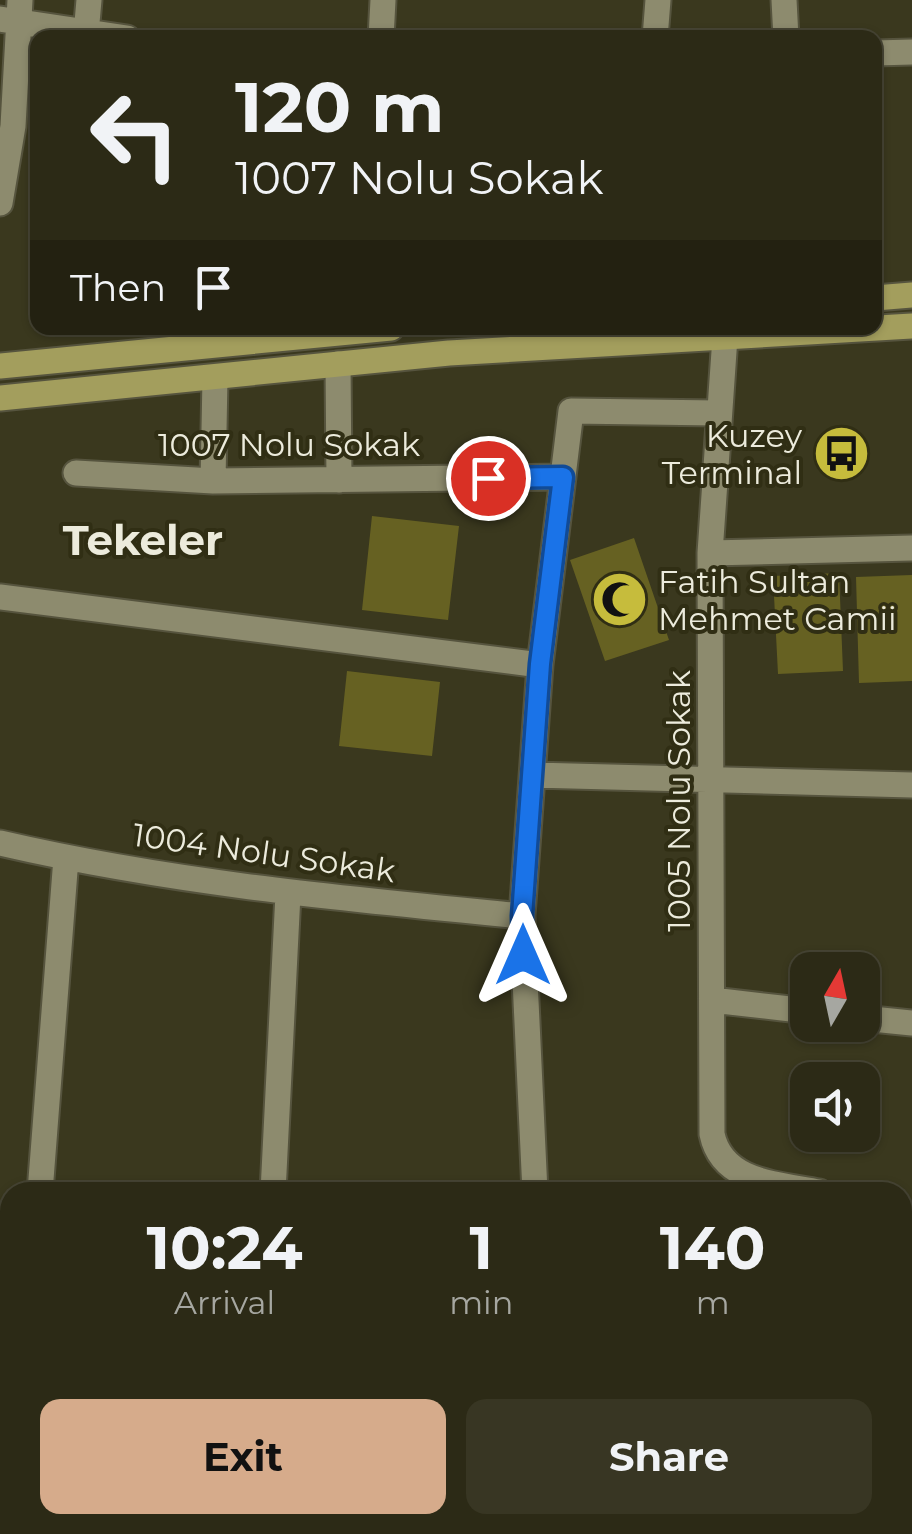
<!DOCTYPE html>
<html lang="en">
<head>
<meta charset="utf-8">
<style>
	:root { --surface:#2c2a16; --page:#383623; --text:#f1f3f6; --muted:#a6a7a1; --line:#484635; --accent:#d6ab8b }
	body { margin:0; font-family:Montserrat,sans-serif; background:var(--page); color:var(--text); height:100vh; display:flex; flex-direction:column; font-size:38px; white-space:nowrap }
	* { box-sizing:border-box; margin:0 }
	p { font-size:32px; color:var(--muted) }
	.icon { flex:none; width:55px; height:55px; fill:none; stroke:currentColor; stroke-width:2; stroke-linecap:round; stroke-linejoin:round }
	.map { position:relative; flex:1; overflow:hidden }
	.sheet { position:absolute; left:0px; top:1182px; width:912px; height:352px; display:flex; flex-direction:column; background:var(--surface); border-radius:30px 30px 0 0; box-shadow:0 2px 8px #0004,0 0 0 2px var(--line) }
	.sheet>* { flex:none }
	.hud { position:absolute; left:30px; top:30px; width:852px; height:305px; border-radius:20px; box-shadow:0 2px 8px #0004,0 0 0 2px var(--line); background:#2c2a16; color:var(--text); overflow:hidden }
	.needle { width:65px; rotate:9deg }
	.controls { position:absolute; left:790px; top:952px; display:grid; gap:20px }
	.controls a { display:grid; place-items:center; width:90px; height:90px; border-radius:20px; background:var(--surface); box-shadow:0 2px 8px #0004,0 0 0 2px var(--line); font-size:50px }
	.pin { position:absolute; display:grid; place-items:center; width:85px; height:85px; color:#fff; margin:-42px; border:5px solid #fff; border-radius:50%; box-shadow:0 2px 10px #0007 }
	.me { position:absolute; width:110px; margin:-55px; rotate:0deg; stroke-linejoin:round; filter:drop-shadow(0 0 8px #0008) }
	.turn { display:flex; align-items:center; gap:35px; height:210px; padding:0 40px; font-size:45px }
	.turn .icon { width:130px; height:130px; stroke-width:2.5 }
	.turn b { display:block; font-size:70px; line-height:85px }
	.then { display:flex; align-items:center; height:95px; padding:0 40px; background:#0003; gap:20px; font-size:38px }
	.eta { display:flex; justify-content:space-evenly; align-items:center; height:170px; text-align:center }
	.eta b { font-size:60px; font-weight:700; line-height:70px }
	.cta { display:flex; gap:20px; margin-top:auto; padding:20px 40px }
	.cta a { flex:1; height:115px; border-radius:20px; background:var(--accent); color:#111; font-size:40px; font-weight:700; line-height:115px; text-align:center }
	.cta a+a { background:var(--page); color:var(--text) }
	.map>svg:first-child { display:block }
</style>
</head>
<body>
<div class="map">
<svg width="912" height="1534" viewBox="0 0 912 1534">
	<rect width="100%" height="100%" fill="#3a381e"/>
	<path fill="#666122" d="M372,516l87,10 -11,94 -86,-10z
		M634,538l35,102 -64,21 -35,-101z
		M839,573l4,98 -65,3 -5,-98z
		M912,575v106l-53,2 -3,-106z
		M347,671l93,11 -8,74 -93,-10z"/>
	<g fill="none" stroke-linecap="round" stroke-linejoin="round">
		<defs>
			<path id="minor" d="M784,0l2,38
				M0,19l127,19
				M86,34l3,-34
				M381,38l2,-38
				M655,38l3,-38
				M875,53l37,-1
				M0,203l13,-77 7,-126
				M725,337l-15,216 2,581c10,49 66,50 107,58
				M338,364l1,116
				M76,473l137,8 350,-4
				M213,481l2,-103
				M710,553l202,-5
				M0,597l540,68
				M533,775l379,10
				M0,843c172,40 347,56 522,73
				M712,1000l96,11
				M862,1018l50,5
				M40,1192l26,-334
				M273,1192l15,-298
				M535,1192l-13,-276 18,-251 31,-254 147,2
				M0,1324l10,1
				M280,1534l1,-9
				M521,1534l1,-9"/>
			<path id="major" d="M875,298l37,-3
				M0,366l391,-38
				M0,398l449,-45 463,-27"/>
		</defs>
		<use href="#minor" stroke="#56543e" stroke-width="29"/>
		<use href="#major" stroke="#56543e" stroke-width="29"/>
		<use href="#minor" stroke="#8d8b6e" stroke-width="25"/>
		<use href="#major" stroke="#a39e5d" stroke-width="25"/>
	</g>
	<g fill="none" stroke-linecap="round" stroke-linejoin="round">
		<defs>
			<path id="route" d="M488,478l75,-1 -23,187 -18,252 1,39"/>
		</defs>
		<use href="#route" stroke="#114b97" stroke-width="25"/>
		<use href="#route" stroke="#1a73e8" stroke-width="18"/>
	</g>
	<defs>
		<symbol id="bus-disc" viewBox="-11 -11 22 22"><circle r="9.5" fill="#c6bc3c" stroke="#302e14"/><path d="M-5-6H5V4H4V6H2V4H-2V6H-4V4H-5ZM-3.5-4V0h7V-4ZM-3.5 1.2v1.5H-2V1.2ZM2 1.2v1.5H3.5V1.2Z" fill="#111"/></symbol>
		<symbol id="mosque-disc" viewBox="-11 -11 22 22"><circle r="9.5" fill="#c6bc3c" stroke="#302e14"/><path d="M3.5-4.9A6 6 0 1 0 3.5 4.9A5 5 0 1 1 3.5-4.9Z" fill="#111"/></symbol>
	</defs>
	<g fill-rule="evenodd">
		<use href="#bus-disc" x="810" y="422" width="63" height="63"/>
		<use href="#mosque-disc" x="588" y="568" width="63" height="63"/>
	</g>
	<g text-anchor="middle" stroke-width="8" stroke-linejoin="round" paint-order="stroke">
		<g font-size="32" fill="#ecebdc" stroke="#302e14" text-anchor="end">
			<text x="802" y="447">Kuzey<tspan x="802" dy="37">Terminal</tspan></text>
			<text x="658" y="593" text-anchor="start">Fatih Sultan<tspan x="658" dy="37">Mehmet Camii</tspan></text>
		</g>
		<g font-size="32" fill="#ecebdc" stroke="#302e14">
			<text x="289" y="456">1007 Nolu Sokak</text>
			<text transform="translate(679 801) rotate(-90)" y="11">1005 Nolu Sokak</text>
			<text transform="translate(264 853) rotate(8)" y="11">1004 Nolu Sokak</text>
		</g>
		<g font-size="42" font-weight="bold" fill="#ecebdc" stroke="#302e14">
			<text x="143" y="555">Tekeler</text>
		</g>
	</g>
</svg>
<div class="controls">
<a><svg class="needle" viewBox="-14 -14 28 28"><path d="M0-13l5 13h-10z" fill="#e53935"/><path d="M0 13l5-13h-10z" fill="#a6a7a1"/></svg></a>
<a><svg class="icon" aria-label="sound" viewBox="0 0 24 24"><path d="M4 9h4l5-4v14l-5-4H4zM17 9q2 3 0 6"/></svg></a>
</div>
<div class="pin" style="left:488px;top:478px;background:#d93025"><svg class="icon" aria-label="arrive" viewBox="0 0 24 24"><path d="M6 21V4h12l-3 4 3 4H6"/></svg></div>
<svg class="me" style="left:523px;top:955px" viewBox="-20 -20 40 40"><path d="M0-17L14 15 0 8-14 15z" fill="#1a73e8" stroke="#fff" stroke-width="4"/></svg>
<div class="hud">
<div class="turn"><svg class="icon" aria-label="left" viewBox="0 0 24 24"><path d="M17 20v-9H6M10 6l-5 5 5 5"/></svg><div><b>120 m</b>1007 Nolu Sokak</div></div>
<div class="then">Then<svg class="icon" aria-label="arrive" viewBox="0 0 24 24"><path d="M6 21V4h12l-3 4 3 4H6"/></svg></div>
</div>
<section class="sheet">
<div class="eta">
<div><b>10:24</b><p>Arrival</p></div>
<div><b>1</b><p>min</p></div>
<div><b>140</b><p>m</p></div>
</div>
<div class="cta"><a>Exit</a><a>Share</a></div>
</section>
</div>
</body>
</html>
